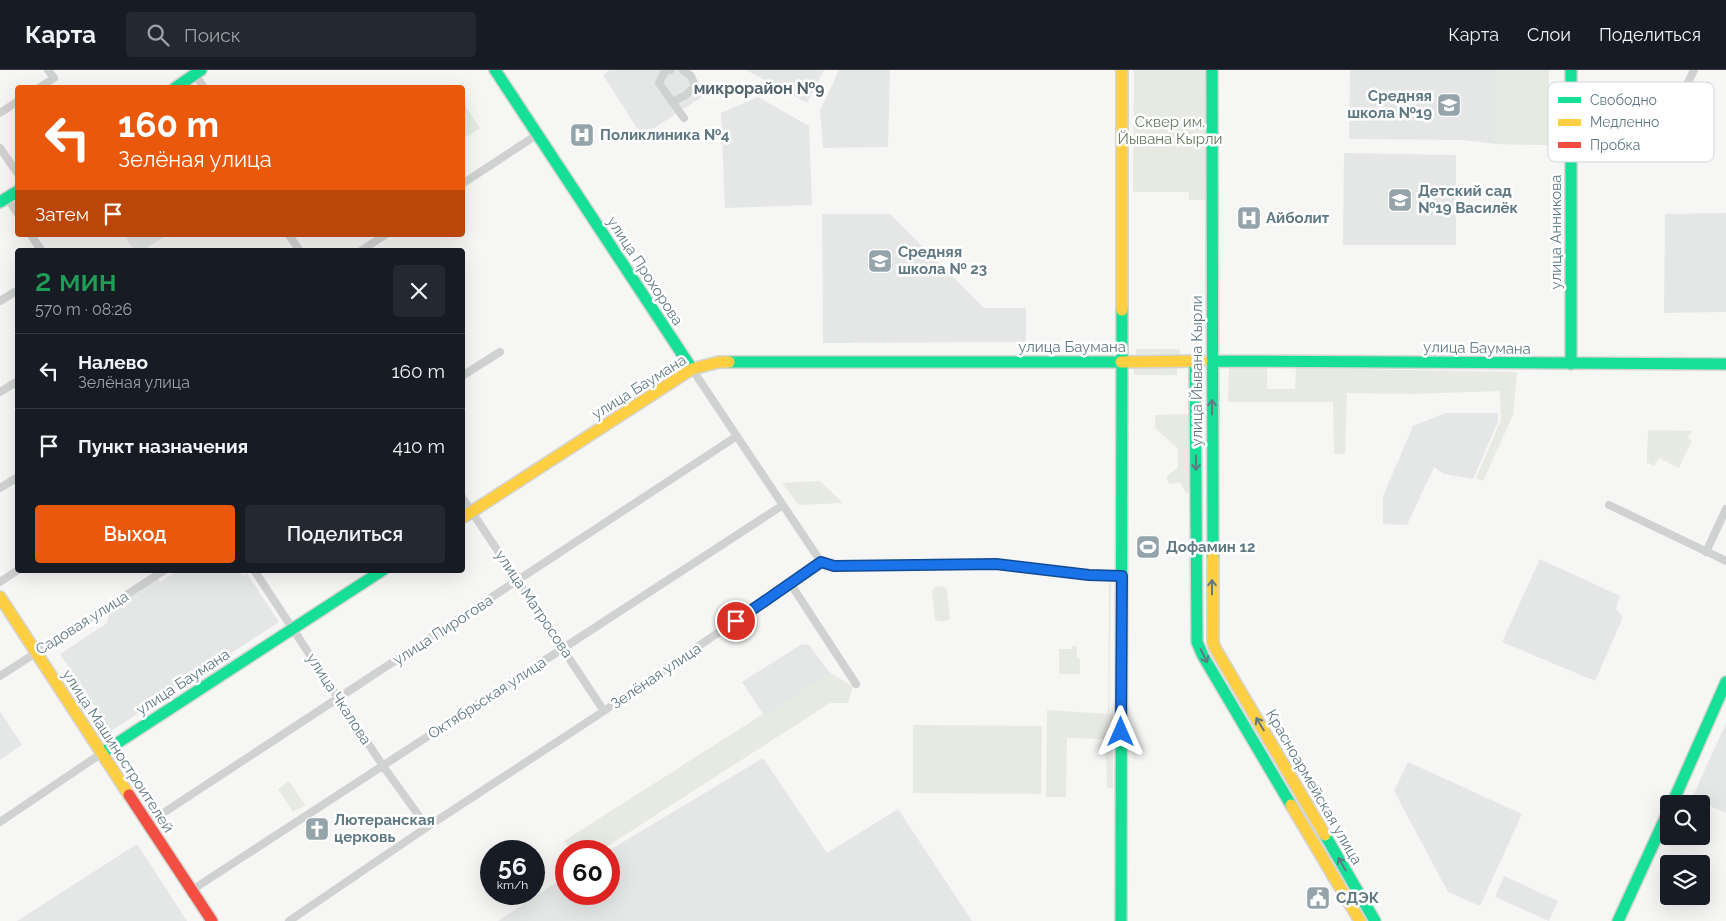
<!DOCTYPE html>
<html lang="ru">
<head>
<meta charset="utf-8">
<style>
	:root { --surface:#171b24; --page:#242831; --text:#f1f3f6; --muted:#9ea1a6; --line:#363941; --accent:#ea580c }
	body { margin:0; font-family:Raleway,sans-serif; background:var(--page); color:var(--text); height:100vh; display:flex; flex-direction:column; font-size:19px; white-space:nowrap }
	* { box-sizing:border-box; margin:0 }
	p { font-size:16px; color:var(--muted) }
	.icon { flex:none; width:28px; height:28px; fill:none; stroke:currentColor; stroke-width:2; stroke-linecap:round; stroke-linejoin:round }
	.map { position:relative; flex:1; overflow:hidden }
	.drawer { position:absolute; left:15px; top:178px; width:450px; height:325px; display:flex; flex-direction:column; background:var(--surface); border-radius:5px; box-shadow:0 5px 20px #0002 }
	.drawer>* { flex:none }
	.guide { position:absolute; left:15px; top:15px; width:450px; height:152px; border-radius:5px; box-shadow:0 5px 20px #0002; background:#ea580c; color:#fff; overflow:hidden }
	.tools { position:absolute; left:1660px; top:725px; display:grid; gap:10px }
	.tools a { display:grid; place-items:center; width:50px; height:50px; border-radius:5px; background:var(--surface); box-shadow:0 5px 20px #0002; font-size:25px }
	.speed { position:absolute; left:480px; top:770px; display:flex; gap:10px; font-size:25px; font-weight:700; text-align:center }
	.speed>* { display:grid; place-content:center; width:65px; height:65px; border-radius:50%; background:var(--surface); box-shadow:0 5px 20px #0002; line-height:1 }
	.speed small { font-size:12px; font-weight:400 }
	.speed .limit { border:8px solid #d22; background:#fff; color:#111 }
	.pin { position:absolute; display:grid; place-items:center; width:42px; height:42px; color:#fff; margin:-21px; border:2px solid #fff; border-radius:50%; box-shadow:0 1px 5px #0007 }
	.me { position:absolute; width:55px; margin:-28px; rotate:0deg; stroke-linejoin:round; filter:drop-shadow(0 0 4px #0008) }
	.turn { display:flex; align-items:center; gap:18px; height:105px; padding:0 20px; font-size:22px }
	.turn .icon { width:65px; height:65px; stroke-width:2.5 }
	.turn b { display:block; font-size:35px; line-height:42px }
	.then { display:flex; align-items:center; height:48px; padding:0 20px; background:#0003; gap:10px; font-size:19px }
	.round { display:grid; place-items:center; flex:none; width:52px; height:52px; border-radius:5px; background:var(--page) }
	.headline { display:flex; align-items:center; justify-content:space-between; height:85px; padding:0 20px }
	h1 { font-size:30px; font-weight:600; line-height:38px; color:#1e9e55 }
	.button { display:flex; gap:10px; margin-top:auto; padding:10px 20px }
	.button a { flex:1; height:58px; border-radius:5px; background:var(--accent); color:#fff; font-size:20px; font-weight:600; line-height:58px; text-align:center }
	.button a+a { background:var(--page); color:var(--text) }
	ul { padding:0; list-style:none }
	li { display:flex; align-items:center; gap:15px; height:75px; padding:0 20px; border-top:1px solid var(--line) }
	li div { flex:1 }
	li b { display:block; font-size:19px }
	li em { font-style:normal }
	header { display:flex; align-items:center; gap:30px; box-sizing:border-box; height:70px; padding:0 25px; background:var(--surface); border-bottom:1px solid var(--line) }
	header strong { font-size:24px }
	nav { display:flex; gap:28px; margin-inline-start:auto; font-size:18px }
	.search { width:350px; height:45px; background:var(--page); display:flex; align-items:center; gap:12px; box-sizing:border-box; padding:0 18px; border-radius:5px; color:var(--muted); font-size:19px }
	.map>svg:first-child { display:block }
</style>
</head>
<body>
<header>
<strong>Карта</strong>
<div class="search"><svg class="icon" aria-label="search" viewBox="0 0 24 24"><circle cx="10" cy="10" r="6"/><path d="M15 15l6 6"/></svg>Поиск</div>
<nav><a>Карта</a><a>Слои</a><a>Поделиться</a></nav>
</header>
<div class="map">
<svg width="1726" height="851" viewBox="0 0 1726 851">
	<rect width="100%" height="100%" fill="#f6f6f4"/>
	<path fill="#e5e7e7" d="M610,0h78l20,23 -66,43 -39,-61z
		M746,0h78l-17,33z
		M839,0h51l-2,77 -65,1 -3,-37z
		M1350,0h199v75l-53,-1 -33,-4 -114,-1z
		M758,27l51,29 3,79 -87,3 -4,-95z
		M1344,83l112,2v90h-113z
		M1726,143v99l-62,1 1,-99z
		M822,144h68l94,94h42v34l-203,1z
		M124,165h43l-23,15h-10z
		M1445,343h53v9l-25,57 -29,-5 -10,-7 -27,58 -24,-1v-28l30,-70z
		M1540,489l80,37 -4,13 7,8 -28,64 -93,-39z
		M178,500h61l4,6 4,-2 32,48 -168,109 -51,-77 47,-31 2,-12 48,-33 3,4z
		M802,574l7,1 21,28 -61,41h-6l-21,-32z
		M0,641l22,34 -22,15z
		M1726,653v90l-34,-15z
		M763,688l64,95 71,-44 74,112h-474l68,-45v18h43l-1,-43z
		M1408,692l114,52 -42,92 -32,-14 -54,-101z
		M137,774l50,77h-170z
		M1504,806l54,25 -9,20 -54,-24z"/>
	<path fill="#e6eae2" d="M1134,0h73v130h-18v-8h-56z
		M1496,0h53v75l-53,-1z
		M462,31l18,27 -14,9 -3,-6z
		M1136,279h44v6h-44z
		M1134,297l43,1v7h-43z
		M1229,297l38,1v21h28l1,-21 221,4 -4,43 -30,66 -7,-3 25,-58 -1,-29 -88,3 -65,-1 -2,61h-11l-1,-52h-105z
		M1189,344l4,5 -3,73 -4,1 -6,-11 -10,2 -4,-7 12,-10v-18l-23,-21v-13z
		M1648,360l44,1 -4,7 4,2 -13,28 -20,-10 -5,8 -7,-4z
		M820,411l23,22 -44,2 -17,-22z
		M1109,512l2,1 -2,131h4v74h-6l-1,-49 -39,-1 -1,59h-20l1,-87 61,4z
		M943,516l4,3 3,30c-6,3 -9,3 -15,1l-3,-29 3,-4z
		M1072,576h5v12h3v16h-21v-25h13z
		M830,603l23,13 -5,17h-18l-230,148h-29l-7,-10 199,-127h6z
		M913,655l129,1 -1,68 -128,-1z
		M289,711l16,24 -12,7 -15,-23z"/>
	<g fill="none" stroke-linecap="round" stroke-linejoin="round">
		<defs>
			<path id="fast" d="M495,0l197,299
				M1212,0l1,488
				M1571,0v294
				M175,18l26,-18
				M0,132l18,-11
				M1195,291l2,281 6,14 88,149
				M1212,291l514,3
				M729,292h392
				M102,683l281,-183
				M1672,734l54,-122
				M1325,765l50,86
				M1121,851l1,-611
				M1618,851l51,-111"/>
			<path id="slow" d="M1122,240v-240
				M1121,292l81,-1
				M462,448l230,-149 27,-7h10
				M1213,488v84l2,6 110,187
				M0,527l129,198
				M1291,735l69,116"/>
			<path id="jam" d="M129,725l83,126"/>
		</defs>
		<use href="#fast" stroke="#d3d4d4" stroke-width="14"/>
		<use href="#slow" stroke="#d3d4d4" stroke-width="14"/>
		<use href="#jam" stroke="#d3d4d4" stroke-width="14"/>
		<path stroke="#d0d1d1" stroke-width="8" d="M670,0l-5,1 -6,12 25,35
			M195,4l9,14
			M39,18l15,-10 -6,-8
			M1680,29l14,-29
			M672,32l14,-7 9,-9 -4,-10 -8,-6
			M0,43l18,-12
			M0,78l18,26
			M462,114l76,-50
			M7,128l11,16
			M31,165l10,15
			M289,165l10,15
			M362,180l23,-15
			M0,231l18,-11
			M692,299l129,193
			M462,306l38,-24
			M0,322l18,-11
			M0,418l18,-11
			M462,427l142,214
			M1609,435l117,56
			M1706,482l20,-43
			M821,492l12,5 163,-3 93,11 33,1
			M254,500l129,196 44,61
			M0,512l18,-12
			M790,513l66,101
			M0,606l165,-106
			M0,752l102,-69
			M148,753l589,-387
			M192,820l591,-385
			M289,851l138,-94 177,-116 217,-149"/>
		<use href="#fast" stroke="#16e098" stroke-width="11"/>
		<use href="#slow" stroke="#ffcf43" stroke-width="11"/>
		<use href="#jam" stroke="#f24e42" stroke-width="11"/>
	</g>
	<defs><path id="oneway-shaft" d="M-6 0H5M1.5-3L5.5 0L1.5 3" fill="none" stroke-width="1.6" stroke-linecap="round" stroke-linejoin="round" transform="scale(1.25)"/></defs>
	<g stroke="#5f7882">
		<use href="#oneway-shaft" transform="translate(1212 337) rotate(-90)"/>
		<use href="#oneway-shaft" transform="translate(1196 393) rotate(89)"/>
		<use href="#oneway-shaft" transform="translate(1212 517) rotate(-90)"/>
		<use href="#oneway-shaft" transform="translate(1204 586) rotate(64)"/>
		<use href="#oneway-shaft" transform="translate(1260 654) rotate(-121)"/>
		<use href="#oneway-shaft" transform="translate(1342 794) rotate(-120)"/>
	</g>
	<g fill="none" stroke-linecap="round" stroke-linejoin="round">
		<defs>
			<path id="route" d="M736,551l85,-59 13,4 162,-2 93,11 33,1 -1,156"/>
		</defs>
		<use href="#route" stroke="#114b97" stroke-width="12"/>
		<use href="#route" stroke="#1a73e8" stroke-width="9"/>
	</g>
	<defs>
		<symbol id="school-square" viewBox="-11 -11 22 22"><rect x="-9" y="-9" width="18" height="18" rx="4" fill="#94a4aa" stroke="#fff"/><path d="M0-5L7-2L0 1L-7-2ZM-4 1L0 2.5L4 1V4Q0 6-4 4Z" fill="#fff"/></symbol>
		<symbol id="hospital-square" viewBox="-11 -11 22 22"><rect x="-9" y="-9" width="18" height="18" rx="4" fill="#94a4aa" stroke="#fff"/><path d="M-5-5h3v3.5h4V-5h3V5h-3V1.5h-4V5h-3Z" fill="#fff"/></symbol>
		<symbol id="stadium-square" viewBox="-11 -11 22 22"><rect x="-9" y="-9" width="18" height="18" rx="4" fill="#94a4aa" stroke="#fff"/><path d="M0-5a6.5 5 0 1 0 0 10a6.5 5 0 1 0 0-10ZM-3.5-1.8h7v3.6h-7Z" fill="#fff"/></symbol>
		<symbol id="church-square" viewBox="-11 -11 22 22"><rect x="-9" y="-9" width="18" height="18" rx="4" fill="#94a4aa" stroke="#fff"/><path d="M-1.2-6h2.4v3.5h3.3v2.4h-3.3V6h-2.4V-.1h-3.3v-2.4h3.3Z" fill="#fff"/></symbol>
		<symbol id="civic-square" viewBox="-11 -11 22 22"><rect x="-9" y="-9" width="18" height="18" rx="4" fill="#94a4aa" stroke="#fff"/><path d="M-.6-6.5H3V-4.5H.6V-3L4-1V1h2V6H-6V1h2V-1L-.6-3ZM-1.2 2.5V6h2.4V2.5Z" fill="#fff"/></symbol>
	</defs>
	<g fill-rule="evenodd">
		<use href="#school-square" x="1435" y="21" width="28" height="28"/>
		<use href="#hospital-square" x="568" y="51" width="28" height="28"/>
		<use href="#school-square" x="1386" y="116" width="28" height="28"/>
		<use href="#hospital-square" x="1235" y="134" width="28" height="28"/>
		<use href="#school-square" x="866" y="177" width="28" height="28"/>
		<use href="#stadium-square" x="1134" y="463" width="28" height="28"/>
		<use href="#church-square" x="303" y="745" width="28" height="28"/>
		<use href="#civic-square" x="1304" y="814" width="28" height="28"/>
	</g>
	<g text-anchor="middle" stroke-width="5" stroke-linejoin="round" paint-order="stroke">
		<g font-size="15" font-weight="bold" fill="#5f7882" stroke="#fff" text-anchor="start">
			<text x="1432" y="31" text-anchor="end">Средняя<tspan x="1432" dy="17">школа №19</tspan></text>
			<text x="600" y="70">Поликлиника №4</text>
			<text x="1418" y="126">Детский сад<tspan x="1418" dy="17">№19 Василёк</tspan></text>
			<text x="1266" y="153">Айболит</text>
			<text x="898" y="187">Средняя<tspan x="898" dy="17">школа № 23</tspan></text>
			<text x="1166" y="482">Дофамин 12</text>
			<text x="334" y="755">Лютеранская<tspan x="334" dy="17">церковь</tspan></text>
			<text x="1336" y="833">СДЭК</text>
		</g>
		<g font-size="15" fill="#67795f" stroke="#fff">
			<text x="1170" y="57">Сквер им.<tspan x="1170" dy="17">Йывана Кырли</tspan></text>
		</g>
		<g font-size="15" fill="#5f7882" stroke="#fff">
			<text transform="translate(1556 162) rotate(-90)" y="5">улица Анникова</text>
			<text transform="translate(645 201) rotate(57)" y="5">улица Прохорова</text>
			<text x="1072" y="282">улица Баумана</text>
			<text transform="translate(1477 278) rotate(1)" y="5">улица Баумана</text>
			<text transform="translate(1197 301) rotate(-90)" y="5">улица Йывана Кырли</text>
			<text transform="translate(639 317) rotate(-32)" y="5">улица Баумана</text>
			<text transform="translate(534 534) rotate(56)" y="5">улица Матросова</text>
			<text transform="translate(82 553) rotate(-32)" y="5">Садовая улица</text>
			<text transform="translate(443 560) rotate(-33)" y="5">улица Пирогова</text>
			<text transform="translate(656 606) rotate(-34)" y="5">Зелёная улица</text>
			<text transform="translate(183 612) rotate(-33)" y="5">улица Баумана</text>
			<text transform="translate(487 628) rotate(-33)" y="5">Октябрьская улица</text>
			<text transform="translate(339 629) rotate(57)" y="5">улица Чкалова</text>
			<text transform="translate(118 681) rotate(57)" y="5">улица Машиностроителей</text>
			<text transform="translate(1314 717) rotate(60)" y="5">Красноармейская улица</text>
		</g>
		<g font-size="16" font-weight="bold" fill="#52646c" stroke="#fff">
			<text x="759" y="24">микрорайон №9</text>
		</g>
	</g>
	<rect x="1548" y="12" width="166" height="80" rx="8" fill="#fff" stroke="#cfd6da" stroke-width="1"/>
	<rect x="1558" y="27" width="23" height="6" fill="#16e098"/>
	<rect x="1558" y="49" width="23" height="7" fill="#ffcf43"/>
	<rect x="1558" y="72" width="23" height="6" fill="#f24e42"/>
	<g font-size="14" fill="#5f7882">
		<text x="1590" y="35">Свободно</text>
		<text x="1590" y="57">Медленно</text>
		<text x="1590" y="80">Пробка</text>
	</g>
</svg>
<div class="tools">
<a><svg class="icon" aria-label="search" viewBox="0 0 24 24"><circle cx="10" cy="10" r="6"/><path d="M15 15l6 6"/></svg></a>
<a><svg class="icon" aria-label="layers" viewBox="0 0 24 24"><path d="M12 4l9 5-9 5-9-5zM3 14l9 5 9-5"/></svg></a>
</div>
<div class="speed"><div>56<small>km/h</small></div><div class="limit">60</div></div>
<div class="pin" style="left:736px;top:551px;background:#d93025"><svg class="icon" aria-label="arrive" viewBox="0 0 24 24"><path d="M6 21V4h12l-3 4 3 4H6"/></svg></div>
<svg class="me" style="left:1121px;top:662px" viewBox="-20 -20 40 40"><path d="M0-17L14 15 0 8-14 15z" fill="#1a73e8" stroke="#fff" stroke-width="4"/></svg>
<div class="guide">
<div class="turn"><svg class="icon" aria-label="left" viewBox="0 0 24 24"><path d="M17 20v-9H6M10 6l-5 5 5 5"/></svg><div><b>160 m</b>Зелёная улица</div></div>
<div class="then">Затем<svg class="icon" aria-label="arrive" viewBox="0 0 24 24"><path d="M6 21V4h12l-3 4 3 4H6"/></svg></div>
</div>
<section class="drawer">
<div class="headline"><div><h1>2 мин</h1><p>570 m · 08:26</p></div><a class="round"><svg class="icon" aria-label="close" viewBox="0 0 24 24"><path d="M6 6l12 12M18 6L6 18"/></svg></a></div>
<ul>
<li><svg class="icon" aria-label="left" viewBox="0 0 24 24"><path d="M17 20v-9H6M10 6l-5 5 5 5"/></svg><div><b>Налево</b><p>Зелёная улица</p></div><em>160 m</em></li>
<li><svg class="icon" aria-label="arrive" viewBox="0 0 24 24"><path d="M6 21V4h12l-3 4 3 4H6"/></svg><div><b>Пункт назначения</b></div><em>410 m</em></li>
</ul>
<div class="button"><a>Выход</a><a>Поделиться</a></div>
</section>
</div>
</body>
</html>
